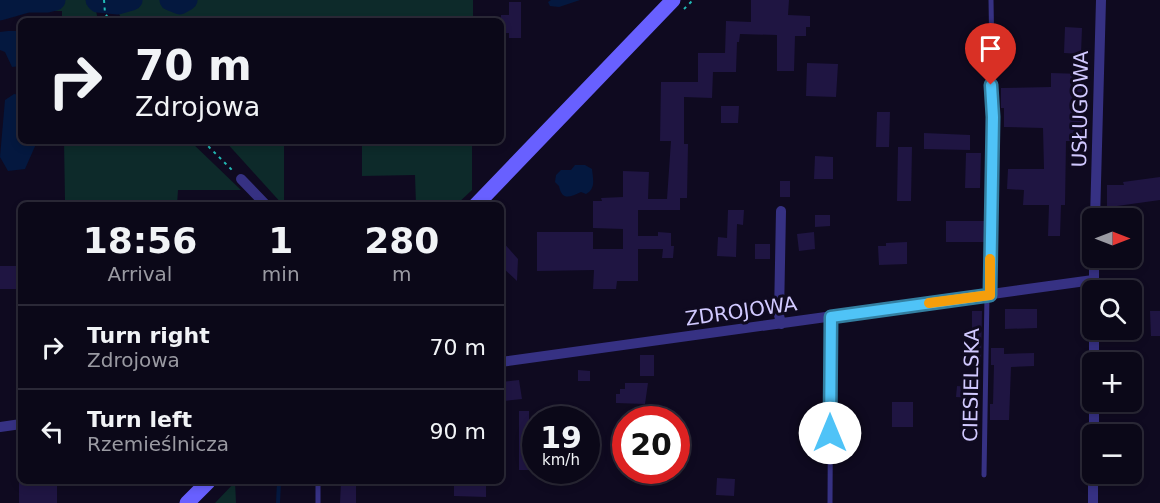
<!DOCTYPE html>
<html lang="en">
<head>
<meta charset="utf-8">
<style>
	:root { --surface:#0b0818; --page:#141121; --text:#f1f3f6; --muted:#9a9aa2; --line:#2b2937 }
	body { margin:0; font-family:"DejaVu Sans",sans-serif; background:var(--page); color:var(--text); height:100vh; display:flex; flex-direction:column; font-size:22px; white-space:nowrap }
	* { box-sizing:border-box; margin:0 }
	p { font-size:20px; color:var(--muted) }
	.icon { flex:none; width:33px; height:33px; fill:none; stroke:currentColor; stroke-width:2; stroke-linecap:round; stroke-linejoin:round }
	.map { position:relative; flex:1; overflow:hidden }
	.details { position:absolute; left:18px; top:202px; width:486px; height:282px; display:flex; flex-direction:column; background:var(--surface); border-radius:9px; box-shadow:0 3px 9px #0003,0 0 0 2px var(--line) }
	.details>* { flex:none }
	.hud { position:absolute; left:18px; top:18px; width:486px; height:126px; border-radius:9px; box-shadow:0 3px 9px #0003,0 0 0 2px var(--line); background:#0b0818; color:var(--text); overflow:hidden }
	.needle { width:39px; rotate:90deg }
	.tools { position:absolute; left:1082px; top:208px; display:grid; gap:12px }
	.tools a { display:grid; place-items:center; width:60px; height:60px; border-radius:9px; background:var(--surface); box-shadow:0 3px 9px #0003,0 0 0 2px var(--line); font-size:30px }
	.speed { position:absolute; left:522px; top:406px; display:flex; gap:12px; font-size:30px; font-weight:700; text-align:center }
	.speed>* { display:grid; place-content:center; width:78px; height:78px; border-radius:50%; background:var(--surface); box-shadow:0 3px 9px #0003,0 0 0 2px var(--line); line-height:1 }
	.speed small { font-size:15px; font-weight:400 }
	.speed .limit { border:9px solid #d22; background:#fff; color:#111 }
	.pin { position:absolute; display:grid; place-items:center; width:51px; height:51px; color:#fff; margin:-62px -26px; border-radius:50% 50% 50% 0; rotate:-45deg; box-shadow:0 0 6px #0007 }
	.pin .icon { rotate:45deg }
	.me { position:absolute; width:66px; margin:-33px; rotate:0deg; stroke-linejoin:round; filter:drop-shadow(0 0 4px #0008) }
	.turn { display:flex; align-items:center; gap:21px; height:126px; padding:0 18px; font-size:27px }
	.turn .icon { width:78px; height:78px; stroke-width:2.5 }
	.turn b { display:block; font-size:42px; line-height:51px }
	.eta { display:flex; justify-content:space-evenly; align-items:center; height:102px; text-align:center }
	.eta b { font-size:36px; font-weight:600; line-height:42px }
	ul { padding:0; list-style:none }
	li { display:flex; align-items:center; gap:18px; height:84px; padding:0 18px; border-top:2px solid var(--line) }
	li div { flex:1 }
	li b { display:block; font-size:22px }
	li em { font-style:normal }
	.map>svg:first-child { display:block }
</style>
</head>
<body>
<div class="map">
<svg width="1160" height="503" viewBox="0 0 1160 503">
	<rect width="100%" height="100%" fill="#0f0a20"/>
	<path fill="#0d2a2a" d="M0,0h94l4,21h-36v-10h-34l-28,7z
		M114,0h359v21h-350l-4,-7z
		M64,141h126l51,49h-63l-1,15h-68l-1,-5h-43z
		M225,141h59v64h-1z
		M362,141h110v49l-16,15h-40l-1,-30 -53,1z
		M235,482l1,21h-21z"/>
	<path fill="#04183f" d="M551,0h29l-21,7 -9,-1 -2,-4z
		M8,31h13v35l-9,1 -7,-15 -5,-2v-18z
		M14,94l7,1v46h14l1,3 -11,25 -17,2 -8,-14 5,-57z
		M575,165h10l7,4c1,10 4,20 -6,25l-5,-2c-11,5 -19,9 -22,-6l-4,-4 1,-7 5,-5h10z"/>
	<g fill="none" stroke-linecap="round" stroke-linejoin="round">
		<path stroke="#04183f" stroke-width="4" d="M278,503l1,-21"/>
		<path stroke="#04183f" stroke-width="21" d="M96,0l2,2 20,2 14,-4
			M170,0l10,4 7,-4
			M0,10l28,-8h19l8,-2"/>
	</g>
	<path fill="#1f1542" d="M751,0h38l-1,15 22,1v11h-4v9h-11l-1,35h-17v-36l-37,-1 -1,8h-2l-1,30h-23l-1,26 -28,-1v47h4l-1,54h-7v12h-42v26h20v-4l13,1v13h3l-1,12h-11l1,-9h-25v32h-21l-1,8h-23l1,-19 -57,1v-39h56v17h30v-20l-30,-1v-27h9l-1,-3 22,-1v-26l26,1 -1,27h19l4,-58h-11l1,-59h37v-29h27l1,-32 25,1z
		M509,2h12v36h-12v-5h-4v-4h-4v-14h8z
		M1065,27l17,1 -1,26 -17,-1z
		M807,63l31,1 -2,33 -30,-1z
		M1051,73l32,1 -1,19h3v48h-19l-1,64h-4l-1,31h-12l1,-31h-26l1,-15 -17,-1 1,-20h36l-1,-41 -39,-1v-19h-3v-20l50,-1z
		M721,106h18l-1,17h-17z
		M877,112h13l-1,35h-13z
		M924,133l46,2v15l-46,-1z
		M898,147h14l-1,54h-14z
		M966,153h15l-1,35h-15z
		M815,156l18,1v22h-19z
		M1160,177v23l-43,6v6h-10v-27h17l-1,-3z
		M780,181h10v16h-10z
		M728,210h16l-1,15 -6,-1 -1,33 -19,-1 1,-19 9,1z
		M815,215h15v11l-15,1z
		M946,221h38v21h-38z
		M814,232l1,17 -16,2 -2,-17z
		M501,240l17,19 -1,22 -16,-15z
		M907,242v22l-28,1 -1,-19h8v-3z
		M755,244h15v15h-15z
		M0,266h21v23h-21z
		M1005,309h32v19l-32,1z
		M972,311h10l-1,54h-11v-14h2z
		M1150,311h10v25h-9z
		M991,348h13v6l30,-1v13l-23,1 -2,53h-19v-16h3l1,-39h-3z
		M640,355h14v21h-14z
		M578,370l12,1v10h-12z
		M519,380l3,19 -18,2 -3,-19z
		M625,383h23l-3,21 -29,-1v-9h4v-5h5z
		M957,386l14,1v11l-15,-1z
		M892,402h21v25h-21z
		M519,411h10v59h-10z
		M717,478l18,1 -1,17 -18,-1z
		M19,482h38v21h-38z
		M341,482h15v21h-16z
		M454,482h32v15l-32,-1z"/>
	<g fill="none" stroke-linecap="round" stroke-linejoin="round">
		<path stroke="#22bab5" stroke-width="2" stroke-dasharray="3 4.5" stroke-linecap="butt" d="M104,0l1,13 5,8
			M684,9l9,-9
			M203,141l30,30"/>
		<path stroke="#363183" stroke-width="5" d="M990,295l3,-178 -2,-117
			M984,475l3,-180
			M318,503v-21
			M830,503l1,-186"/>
		<path stroke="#363183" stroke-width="10" d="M241,179l26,27
			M1095,219l6,-219
			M1094,291v-33
			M781,324l-2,-9 2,-104
			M1094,330v33
			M501,362l592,-82
			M0,427l21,-3
			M1094,435v-33
			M1093,503v-29"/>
		<path stroke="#6860ff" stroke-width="15" d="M475,206l198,-206
			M187,503l21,-21"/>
	</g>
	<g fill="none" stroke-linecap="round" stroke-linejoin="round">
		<defs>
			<path id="route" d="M830,433l1,-116 159,-22 3,-178 -2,-32"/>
		</defs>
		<use href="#route" stroke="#337fa1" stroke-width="15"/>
		<use href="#route" stroke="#4fc3f7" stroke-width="10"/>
		<path stroke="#f59e0b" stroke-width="10" d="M929,303l61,-8v-36"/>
	</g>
	<g text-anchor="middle" stroke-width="6" stroke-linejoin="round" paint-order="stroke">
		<g font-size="20" fill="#d1c9ff" stroke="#0f0a20">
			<text transform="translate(1080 109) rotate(-89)" y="7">USŁUGOWA</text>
			<text transform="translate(741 311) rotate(-8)" y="7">ZDROJOWA</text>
			<text transform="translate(971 385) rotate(-89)" y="7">CIESIELSKA</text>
		</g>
	</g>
</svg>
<div class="tools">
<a><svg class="needle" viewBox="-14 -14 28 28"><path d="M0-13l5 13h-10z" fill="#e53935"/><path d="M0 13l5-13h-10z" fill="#9a9aa2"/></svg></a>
<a><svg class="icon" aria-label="search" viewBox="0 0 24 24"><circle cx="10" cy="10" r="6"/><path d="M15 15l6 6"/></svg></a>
<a>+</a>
<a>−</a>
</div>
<div class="speed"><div>19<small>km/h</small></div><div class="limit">20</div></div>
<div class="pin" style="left:991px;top:85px;background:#d93025"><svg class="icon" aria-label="arrive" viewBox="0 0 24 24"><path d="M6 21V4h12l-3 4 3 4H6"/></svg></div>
<svg class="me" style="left:830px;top:433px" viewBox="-20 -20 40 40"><circle r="19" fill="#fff"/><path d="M0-13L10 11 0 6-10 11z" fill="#4fc3f7"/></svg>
<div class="hud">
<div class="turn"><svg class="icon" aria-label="right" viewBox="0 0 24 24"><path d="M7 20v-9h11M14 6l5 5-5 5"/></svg><div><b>70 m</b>Zdrojowa</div></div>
</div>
<section class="details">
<div class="eta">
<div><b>18:56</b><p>Arrival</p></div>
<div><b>1</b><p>min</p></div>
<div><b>280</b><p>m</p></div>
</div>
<ul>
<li><svg class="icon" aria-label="right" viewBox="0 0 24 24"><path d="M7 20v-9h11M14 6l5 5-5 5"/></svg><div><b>Turn right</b><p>Zdrojowa</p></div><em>70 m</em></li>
<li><svg class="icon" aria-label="left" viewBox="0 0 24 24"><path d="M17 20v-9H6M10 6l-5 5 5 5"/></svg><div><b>Turn left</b><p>Rzemieślnicza</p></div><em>90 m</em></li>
</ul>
</section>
</div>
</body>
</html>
